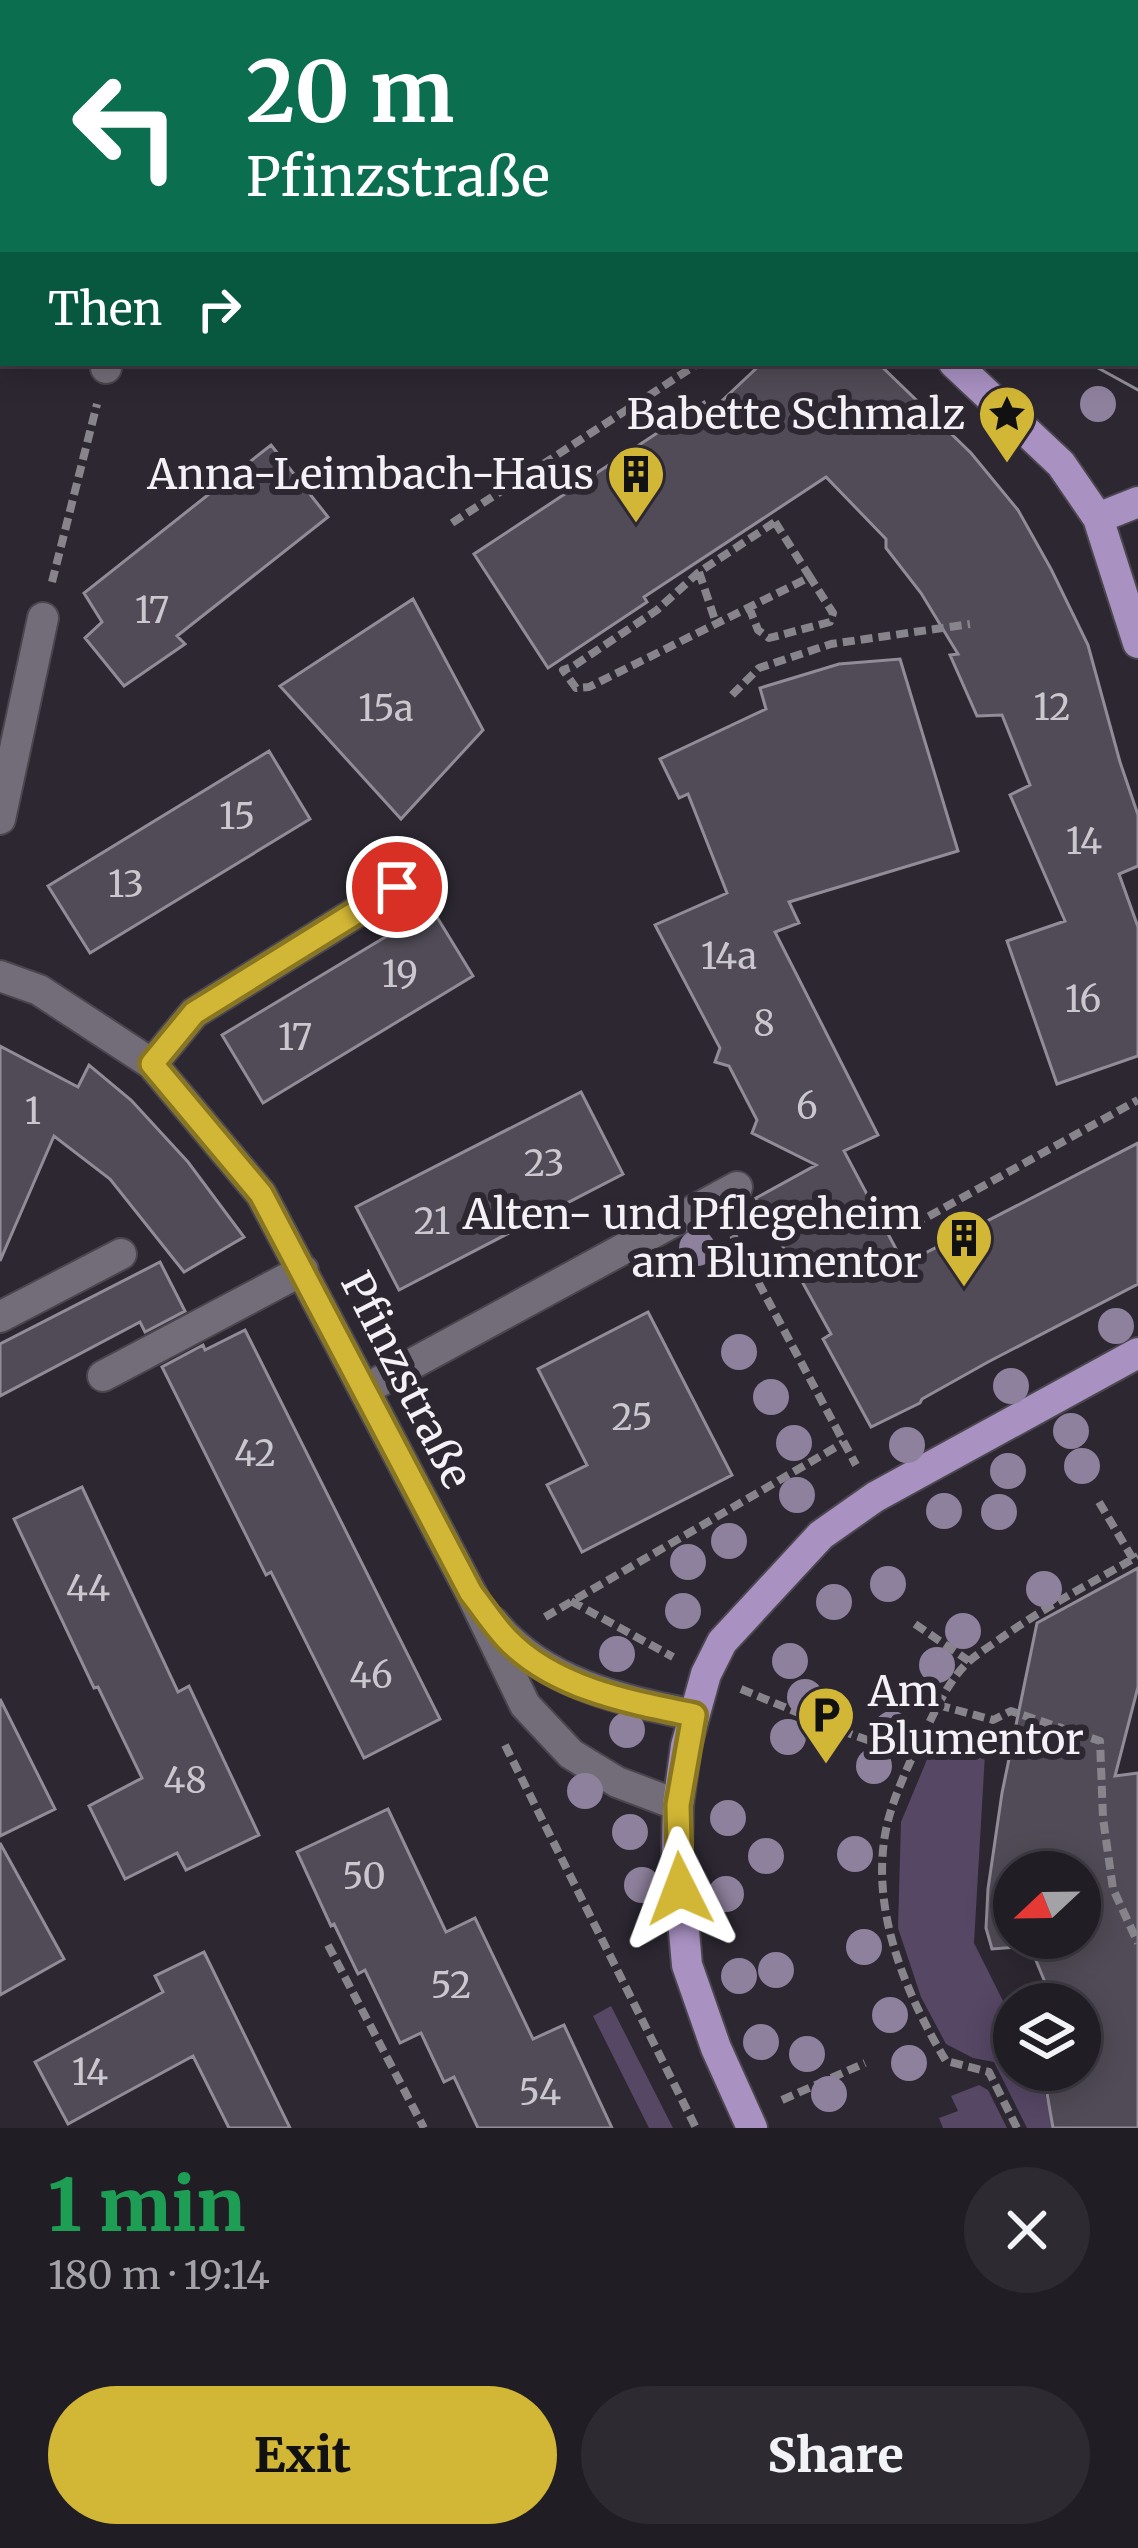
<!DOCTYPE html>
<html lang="en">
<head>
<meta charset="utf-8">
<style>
	:root { --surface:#211d25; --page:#2d2a32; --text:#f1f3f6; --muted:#a2a2a7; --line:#3e3b42; --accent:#d2b635 }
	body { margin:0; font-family:Merriweather,serif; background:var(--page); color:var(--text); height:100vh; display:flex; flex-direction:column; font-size:45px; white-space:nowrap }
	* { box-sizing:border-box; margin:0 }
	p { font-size:39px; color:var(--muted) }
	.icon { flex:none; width:66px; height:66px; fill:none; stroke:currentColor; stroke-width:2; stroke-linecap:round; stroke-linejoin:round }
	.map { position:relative; height:2128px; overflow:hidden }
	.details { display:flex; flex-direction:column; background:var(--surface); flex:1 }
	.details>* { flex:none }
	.hud { position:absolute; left:0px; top:0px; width:1140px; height:366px; box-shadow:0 6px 30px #0003,0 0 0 3px var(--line); background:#0b6e4f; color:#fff; overflow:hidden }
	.needle { width:78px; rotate:248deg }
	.fabs { position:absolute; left:993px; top:1851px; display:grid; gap:24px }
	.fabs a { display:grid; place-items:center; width:108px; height:108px; border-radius:50%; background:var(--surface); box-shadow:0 6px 30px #0003,0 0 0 3px var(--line); font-size:60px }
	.pin { position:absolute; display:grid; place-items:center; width:102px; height:102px; color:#fff; margin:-51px; border:6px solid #fff; border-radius:50%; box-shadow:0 3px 12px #0007 }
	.me { position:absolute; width:132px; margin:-66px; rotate:357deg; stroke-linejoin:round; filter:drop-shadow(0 0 9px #0008) }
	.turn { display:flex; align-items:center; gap:42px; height:252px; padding:0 48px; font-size:54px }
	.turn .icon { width:156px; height:156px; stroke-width:2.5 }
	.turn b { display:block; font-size:84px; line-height:102px }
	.then { display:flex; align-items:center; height:114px; padding:0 48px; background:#0003; gap:24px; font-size:45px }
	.round { display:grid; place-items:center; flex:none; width:126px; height:126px; border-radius:63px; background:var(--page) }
	.head { display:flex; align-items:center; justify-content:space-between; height:204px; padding:0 48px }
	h1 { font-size:72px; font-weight:800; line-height:90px; color:#1e9e55 }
	.cta { display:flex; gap:24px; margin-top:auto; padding:24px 48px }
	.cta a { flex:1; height:138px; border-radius:72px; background:var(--accent); color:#111; font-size:48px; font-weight:800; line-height:138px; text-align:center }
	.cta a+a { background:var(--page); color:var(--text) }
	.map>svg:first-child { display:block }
</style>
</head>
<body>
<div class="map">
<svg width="1138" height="2128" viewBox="0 0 1138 2128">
	<rect width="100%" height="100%" fill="#2c2731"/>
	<path fill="#564765" d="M938,1733l47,21 -11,189 40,80v47h23l19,58h-29l-33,-66 -21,-4 -27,-14 -25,-47 -23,-69 3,-106z
		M611,2006l62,122h-24l-56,-112z
		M979,2085l9,5 19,38h-64l-4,-10 19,-7 -7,-15z"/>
	<path fill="#504b56" stroke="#918c98" stroke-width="3" fill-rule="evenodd" d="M762,363h116l93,90 47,57 33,59 37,76 32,117 18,53v51l-19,8 19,53v129l-81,28 -50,-143 58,-20 -55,-126 20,-10 -28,-70 -25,1 -27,-61 8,-1 -37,-61 -35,-45v-9l-60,-62 -182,120 3,5 -99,66 -74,-114 230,-152 6,10z
		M271,445l57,72 -151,119 8,8 -61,42 -39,-48 17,-16 -18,-29z
		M413,599l70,131 -82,89 -121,-133z
		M900,659l58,192 -169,51 10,21 -24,9 103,203 -34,16 60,113 234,-121v141l-150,78 -66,37 -2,4 -49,24 -48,-88 8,-5 -75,-136 60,-33 -64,-32 5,-13 -28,-54 -14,-4 5,-14 -65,-123 72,-32 -39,-99 -9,4 -19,-39 106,-50 -6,-21 79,-24z
		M269,751l41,68 -220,134 -42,-67z
		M432,909l41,67 -210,127 -41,-68z
		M0,1046l78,41 11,-22 42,35 57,62 56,75 -60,35 -74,-93 -56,-43 -54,125z
		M581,1092l42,82 -224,116 -43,-83z
		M160,1262l25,49 -40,21 -5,-10 -140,74v-52z
		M648,1312l84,163 -150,77 -35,-67 40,-20 -49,-96z
		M245,1330l195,389 -76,39 -93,-186 -5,3 -104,-208 41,-22 2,5z
		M82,1487l96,205 11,-6 70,149 -73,35 -9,-17 -52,26 -36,-73 53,-28 -44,-91 -4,1 -80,-169z
		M1138,1568v119l-23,89 23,-3v355h-85l-10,-58h38l-1,-66h-26l-24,-58 -38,3 -6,-21 2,-39 14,-96 35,-170zM1014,1872h66v66h-66z
		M0,1699l55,110 -55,27z
		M388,1809l58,123 29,-14 58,121 31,-14 48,103h-134l-24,-51 -10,5 -23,-49 -21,10 -35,-73 -7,4 -24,-50 -3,2 -34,-74z
		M0,1843l64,116 -64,36z
		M204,1952l86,176h-61l-36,-72 -125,68 -33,-62 128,-70 -8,-16z"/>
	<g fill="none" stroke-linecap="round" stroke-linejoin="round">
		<defs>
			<path id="minor" d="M146,0v3
				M502,0l5,3
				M601,0l24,3
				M801,3l1,-3
				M0,7h3
				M1137,346l1,1
				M106,368v-5
				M0,819l43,-201
				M0,976l39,14 113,74 109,130 210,399 54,112 46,49 46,28 61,23
				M152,1064l42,-51 203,-126
				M0,1317l121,-63
				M103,1376l200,-106
				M364,1390l373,-203
				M493,1622c49,61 128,78 201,93"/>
			<path id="major" d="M642,3v-3
				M954,363l107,101 37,54 40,125
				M1098,518l40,-16
				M752,2128l-36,-80 -29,-83 -10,-113 1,-47 8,-59 20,-72 16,-32 99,-107 54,-38 263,-144"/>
		</defs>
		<use href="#minor" stroke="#4a464e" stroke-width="34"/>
		<use href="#major" stroke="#4a464e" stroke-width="34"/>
		<path stroke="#88848c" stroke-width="8" stroke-dasharray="12 6" stroke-linecap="butt" d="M775,522l35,55 -221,110 -13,1 -13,-18 9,-3 85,-57 42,-38z
			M452,523l247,-160
			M699,572l17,51
			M52,582l45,-178
			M749,607l9,23 11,8 61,-16 3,-9 -23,-36
			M732,695l27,-27 72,-24 139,-20
			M913,1225l225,-125
			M733,1235l123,230
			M1099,1502l34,57
			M571,1601l102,56
			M545,1617l298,-174
			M915,1624l54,37
			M741,1689l101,42 71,25
			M938,1705l55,15 18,-9 89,30 3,77 10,71 25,54
			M505,1745l191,383
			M328,1945l96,183
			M782,2100l83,-37
			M1017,2128l-28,-56 -43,-11c-42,-70 -80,-160 -57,-244 8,-28 22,-58 35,-84 13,-25 23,-50 43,-70 11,-10 25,-18 37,-27 43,-30 89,-54 134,-80"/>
		<use href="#minor" stroke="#736d79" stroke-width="30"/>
		<use href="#major" stroke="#a991c2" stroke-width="30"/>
		<path stroke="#938f97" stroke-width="3" d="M712,3v-3
			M743,3l1,-3
			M1089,363l49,27"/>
	</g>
	<g fill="#8e819d">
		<circle cx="1098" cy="404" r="18"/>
		<circle cx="697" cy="1248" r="18"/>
		<circle cx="1116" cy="1326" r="18"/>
		<circle cx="739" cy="1352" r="18"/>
		<circle cx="1011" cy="1386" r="18"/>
		<circle cx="771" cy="1397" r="18"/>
		<circle cx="1071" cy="1431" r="18"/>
		<circle cx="794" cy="1443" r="18"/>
		<circle cx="907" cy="1445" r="18"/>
		<circle cx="1082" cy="1466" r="18"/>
		<circle cx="1008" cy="1471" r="18"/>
		<circle cx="797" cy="1495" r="18"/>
		<circle cx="944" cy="1511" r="18"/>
		<circle cx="999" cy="1512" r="18"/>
		<circle cx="729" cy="1541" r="18"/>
		<circle cx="688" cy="1562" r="18"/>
		<circle cx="888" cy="1584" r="18"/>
		<circle cx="1044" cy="1589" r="18"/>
		<circle cx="834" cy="1602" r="18"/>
		<circle cx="683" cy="1611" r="18"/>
		<circle cx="963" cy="1631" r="18"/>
		<circle cx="617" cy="1654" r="18"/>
		<circle cx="790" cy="1661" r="18"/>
		<circle cx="937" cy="1665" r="18"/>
		<circle cx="805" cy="1697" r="18"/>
		<circle cx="892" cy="1729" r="18"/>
		<circle cx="627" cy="1730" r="18"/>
		<circle cx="788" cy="1737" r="18"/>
		<circle cx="874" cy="1766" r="18"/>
		<circle cx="585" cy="1791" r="18"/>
		<circle cx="728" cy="1818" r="18"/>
		<circle cx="630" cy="1832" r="18"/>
		<circle cx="855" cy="1854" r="18"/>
		<circle cx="766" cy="1856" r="18"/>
		<circle cx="642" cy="1885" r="18"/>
		<circle cx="726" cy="1894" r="18"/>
		<circle cx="864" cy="1947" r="18"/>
		<circle cx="776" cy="1970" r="18"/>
		<circle cx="739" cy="1976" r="18"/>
		<circle cx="890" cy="2015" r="18"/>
		<circle cx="761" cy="2042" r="18"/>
		<circle cx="807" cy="2054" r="18"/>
		<circle cx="909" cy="2063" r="18"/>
		<circle cx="829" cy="2094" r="18"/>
	</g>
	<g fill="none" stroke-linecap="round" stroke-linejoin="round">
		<defs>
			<path id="route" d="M397,887l-203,126 -42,51 109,130 210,399c12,15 22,31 35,45 47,50 123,64 188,77l-16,90 2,84"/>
		</defs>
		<use href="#route" stroke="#887622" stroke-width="30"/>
		<use href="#route" stroke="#d2b635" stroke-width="21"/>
	</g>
	<defs>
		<symbol id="sight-pin" viewBox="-11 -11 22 30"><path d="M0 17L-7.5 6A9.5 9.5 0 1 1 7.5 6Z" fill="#d2b635" stroke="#2c2731"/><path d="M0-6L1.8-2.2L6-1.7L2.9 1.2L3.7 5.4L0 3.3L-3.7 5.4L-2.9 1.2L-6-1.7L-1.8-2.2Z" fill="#111"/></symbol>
		<symbol id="building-pin" viewBox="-11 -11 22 30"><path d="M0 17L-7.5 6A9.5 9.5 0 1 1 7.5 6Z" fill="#d2b635" stroke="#2c2731"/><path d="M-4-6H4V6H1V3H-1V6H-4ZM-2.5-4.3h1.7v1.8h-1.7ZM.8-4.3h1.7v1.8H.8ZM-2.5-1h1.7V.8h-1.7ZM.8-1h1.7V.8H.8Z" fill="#111"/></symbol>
		<symbol id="parking-pin" viewBox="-11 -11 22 30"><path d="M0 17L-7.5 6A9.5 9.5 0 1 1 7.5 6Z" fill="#d2b635" stroke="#2c2731"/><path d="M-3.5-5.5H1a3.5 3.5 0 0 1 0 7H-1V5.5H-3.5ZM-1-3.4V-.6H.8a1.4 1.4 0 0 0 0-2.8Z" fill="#111"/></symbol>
	</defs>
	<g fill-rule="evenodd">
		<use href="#sight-pin" x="974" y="381" width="66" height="90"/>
		<use href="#building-pin" x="603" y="441" width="66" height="90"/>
		<use href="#building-pin" x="931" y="1205" width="66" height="90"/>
		<use href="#parking-pin" x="793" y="1682" width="66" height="90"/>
	</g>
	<g text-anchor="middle" stroke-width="12" stroke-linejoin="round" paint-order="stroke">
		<g font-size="36" fill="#cac7ce">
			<text x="152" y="623">17</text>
			<text x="1052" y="720">12</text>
			<text x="386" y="721">15a</text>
			<text x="237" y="829">15</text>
			<text x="1084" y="854">14</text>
			<text x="126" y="897">13</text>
			<text x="729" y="969">14a</text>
			<text x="400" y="987">19</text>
			<text x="1083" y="1012">16</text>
			<text x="764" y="1036">8</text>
			<text x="295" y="1050">17</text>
			<text x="807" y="1119">6</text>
			<text x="33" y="1124">1</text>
			<text x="544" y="1176">23</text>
			<text x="432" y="1234">21</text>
			<text x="632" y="1430">25</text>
			<text x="255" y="1466">42</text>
			<text x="88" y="1601">44</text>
			<text x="371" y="1688">46</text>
			<text x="185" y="1793">48</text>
			<text x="364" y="1889">50</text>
			<text x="451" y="1998">52</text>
			<text x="90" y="2085">14</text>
			<text x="540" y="2105">54</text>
		</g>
		<g font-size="42" fill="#f3f0f6" stroke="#2c2731" text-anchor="end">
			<text x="965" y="429">Babette Schmalz</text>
			<text x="594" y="489">Anna-Leimbach-Haus</text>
			<text x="922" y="1229">Alten- und Pflegeheim<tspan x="922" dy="48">am Blumentor</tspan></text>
			<text x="868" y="1706" text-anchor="start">Am<tspan x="868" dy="48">Blumentor</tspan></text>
		</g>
		<g font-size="42" fill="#f3f0f6" stroke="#2c2731">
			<text transform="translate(407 1380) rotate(63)" y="15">Pfinzstraße</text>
		</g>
	</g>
</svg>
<div class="fabs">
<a><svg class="needle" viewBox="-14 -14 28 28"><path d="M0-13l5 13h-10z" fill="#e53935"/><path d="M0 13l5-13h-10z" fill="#a2a2a7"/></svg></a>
<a><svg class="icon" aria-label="layers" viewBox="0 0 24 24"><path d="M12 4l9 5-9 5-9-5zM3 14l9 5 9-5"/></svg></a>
</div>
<div class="pin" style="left:397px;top:887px;background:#d93025"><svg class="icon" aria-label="arrive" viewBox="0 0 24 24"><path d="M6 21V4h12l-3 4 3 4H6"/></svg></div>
<svg class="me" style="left:680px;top:1889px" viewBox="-20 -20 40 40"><path d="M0-17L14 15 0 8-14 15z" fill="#d2b635" stroke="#fff" stroke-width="4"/></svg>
<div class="hud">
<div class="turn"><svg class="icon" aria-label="left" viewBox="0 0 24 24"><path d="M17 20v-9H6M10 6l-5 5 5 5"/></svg><div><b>20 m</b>Pfinzstraße</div></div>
<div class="then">Then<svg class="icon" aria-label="right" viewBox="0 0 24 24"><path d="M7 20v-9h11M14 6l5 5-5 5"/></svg></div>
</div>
</div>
<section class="details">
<div class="head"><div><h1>1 min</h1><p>180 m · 19:14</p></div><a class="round"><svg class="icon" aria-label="close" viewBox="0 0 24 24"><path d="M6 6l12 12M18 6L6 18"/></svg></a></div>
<div class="cta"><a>Exit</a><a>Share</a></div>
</section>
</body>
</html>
